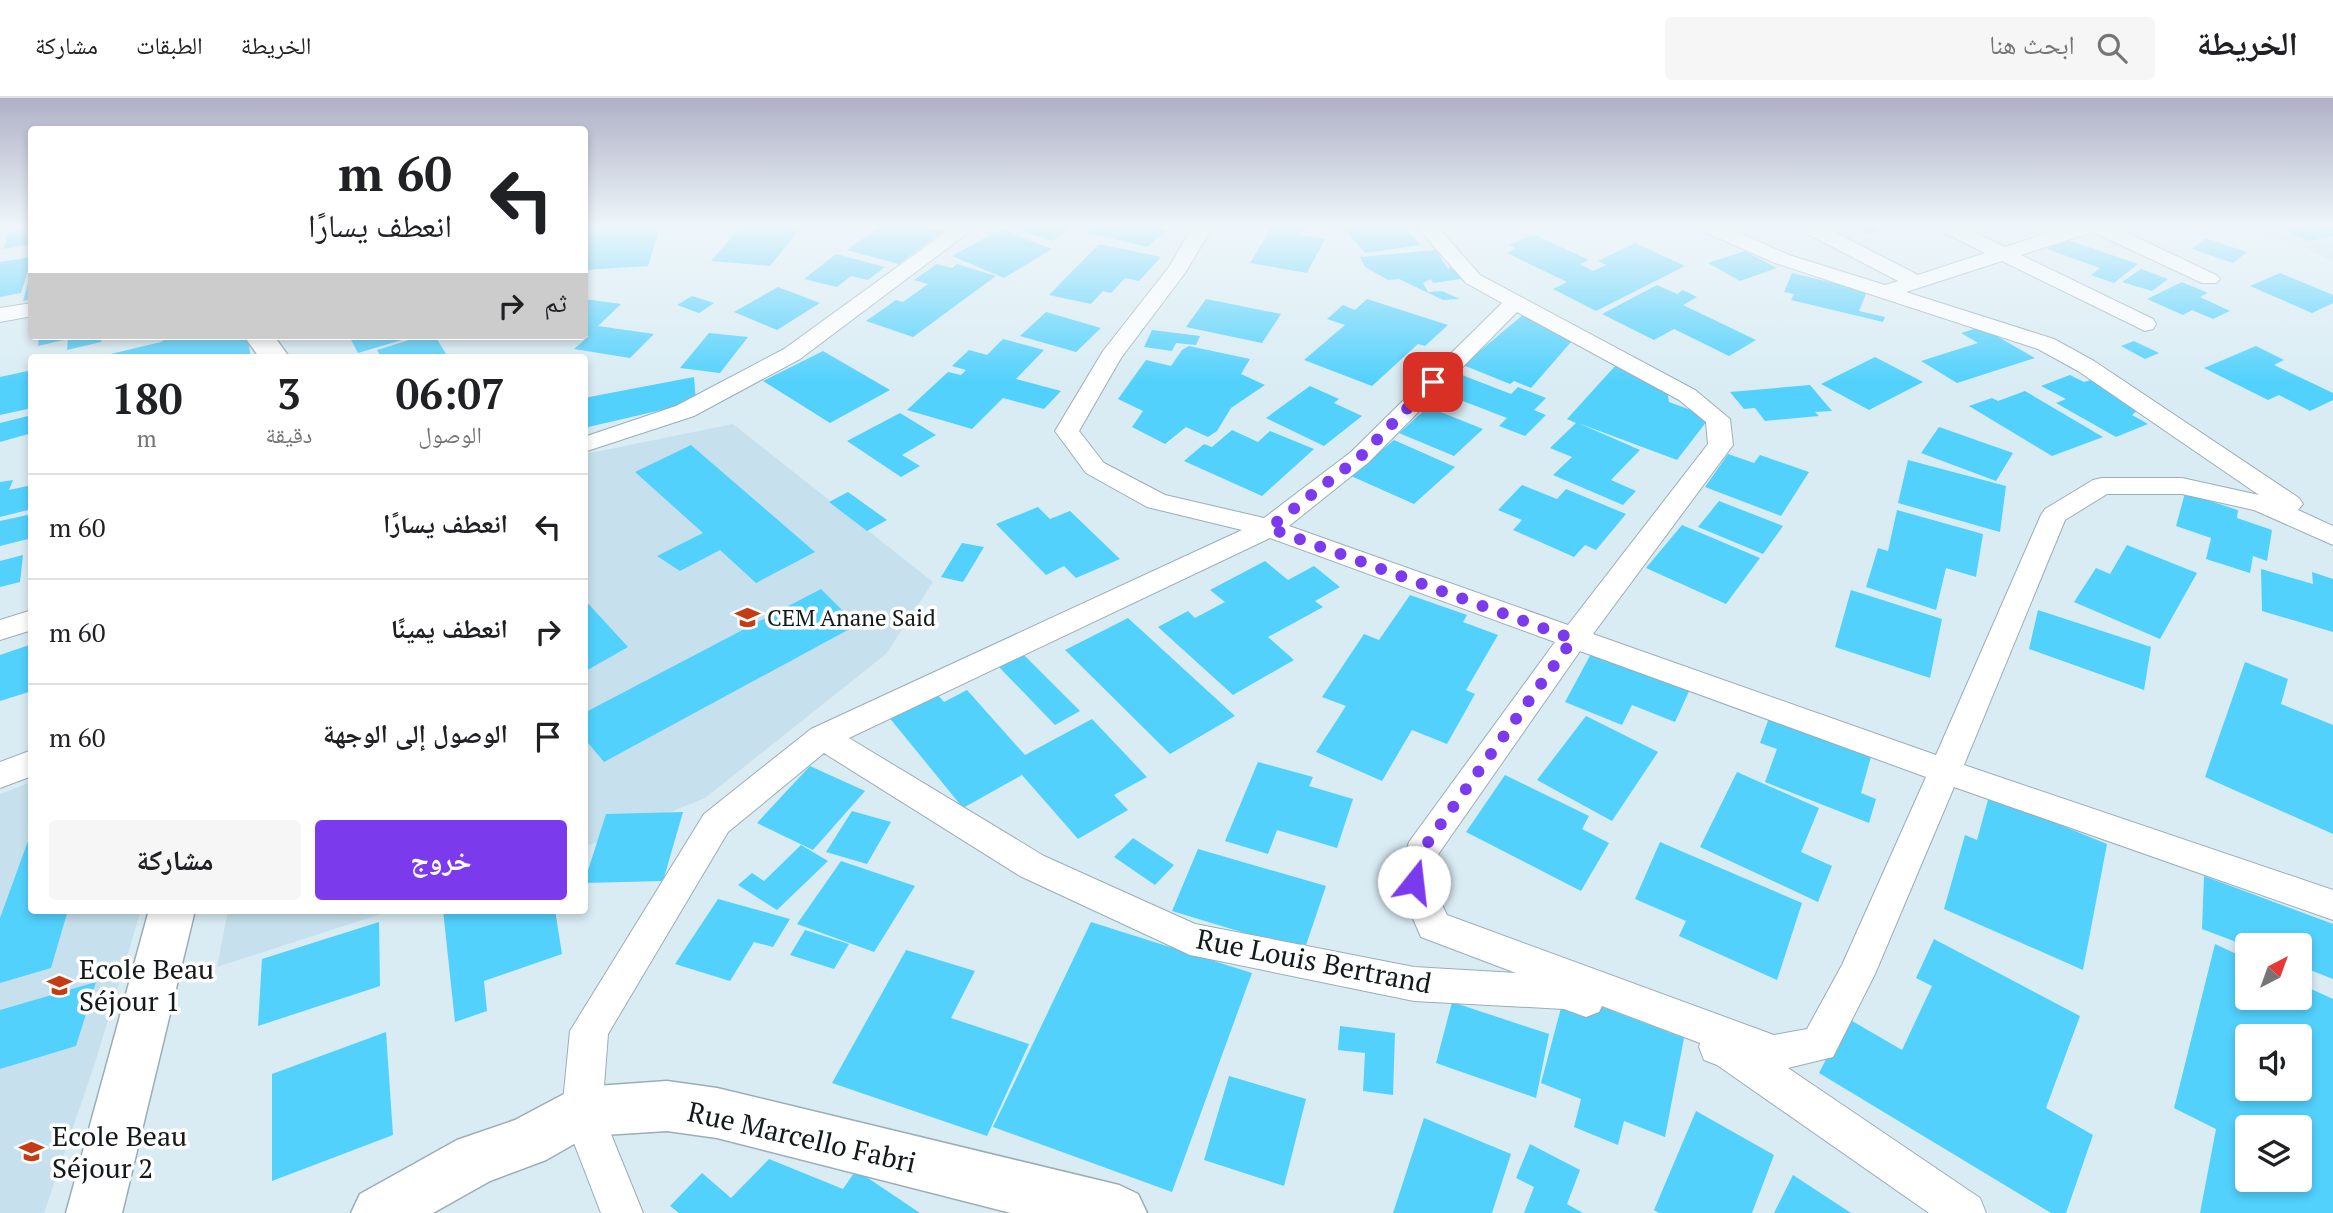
<!DOCTYPE html>
<html lang="ar">
<head>
<meta charset="utf-8">
<style>
	:root { --surface:#fff; --page:#f6f6f6; --text:#202124; --muted:#757577; --line:#e0e0e0; --accent:#7c3aed }
	body { margin:0; font-family:"PT Serif","Noto Naskh Arabic",serif; background:var(--page); color:var(--text); direction:rtl; height:100vh; display:flex; flex-direction:column; font-size:26px; white-space:nowrap }
	* { box-sizing:border-box; margin:0 }
	p { font-size:23px; color:var(--muted) }
	.icon { flex:none; width:38px; height:38px; fill:none; stroke:currentColor; stroke-width:2; stroke-linecap:round; stroke-linejoin:round }
	.map { position:relative; flex:1; overflow:hidden; direction:ltr }
	.sheet { position:absolute; left:28px; top:256px; width:560px; height:560px; display:flex; flex-direction:column; background:var(--surface); border-radius:7px; box-shadow:0 4px 10px #0003; direction:rtl }
	.sheet>* { flex:none }
	.banner { position:absolute; left:28px; top:28px; width:560px; height:214px; border-radius:7px; box-shadow:0 4px 10px #0003; direction:rtl; background:#fff; color:var(--text); overflow:hidden }
	.needle { width:46px; rotate:41deg }
	.fabs { position:absolute; left:2235px; top:835px; display:grid; gap:14px }
	.fabs a { display:grid; place-items:center; width:77px; height:77px; border-radius:7px; background:var(--surface); box-shadow:0 4px 10px #0003; font-size:35px }
	.pin { position:absolute; display:grid; place-items:center; width:60px; height:60px; color:#fff; margin:-30px; border-radius:14px; box-shadow:0 4px 10px #0006 }
	.me { position:absolute; width:77px; margin:-38px; rotate:16deg; stroke-linejoin:round; filter:drop-shadow(0 0 5px #0008) }
	.turn { display:flex; align-items:center; gap:24px; height:147px; padding:0 21px; font-size:32px }
	.turn .icon { width:91px; height:91px; stroke-width:2.5 }
	.turn b { display:block; font-size:49px; line-height:60px }
	.then { display:flex; align-items:center; height:66px; padding:0 21px; background:#0003; gap:14px; font-size:26px }
	.eta { display:flex; justify-content:space-evenly; align-items:center; height:119px; text-align:center }
	.eta b { font-size:42px; font-weight:700; line-height:49px }
	.action { display:flex; gap:14px; margin-top:auto; padding:14px 21px }
	.action a { flex:1; height:80px; border-radius:7px; background:var(--accent); color:#fff; font-size:28px; font-weight:700; line-height:80px; text-align:center }
	.action a+a { background:var(--page); color:var(--text) }
	ul { padding:0; list-style:none }
	li { display:flex; align-items:center; gap:21px; height:105px; padding:0 21px; border-top:2px solid var(--line) }
	li div { flex:1 }
	li b { display:block; font-size:26px }
	li em { font-style:normal }
	header { display:flex; align-items:center; gap:42px; box-sizing:border-box; height:98px; padding:0 35px; background:var(--surface); border-bottom:2px solid var(--line) }
	header strong { font-size:33px }
	nav { display:flex; gap:38px; margin-inline-start:auto; font-size:24px }
	.search { width:490px; height:63px; background:var(--page); display:flex; align-items:center; gap:18px; box-sizing:border-box; padding:0 24px; border-radius:7px; color:var(--muted); font-size:26px }
	.map>svg:first-child { display:block }
</style>
</head>
<body>
<header>
<strong>الخريطة</strong>
<div class="search"><svg class="icon" aria-label="search" viewBox="0 0 24 24"><circle cx="10" cy="10" r="6"/><path d="M15 15l6 6"/></svg>ابحث هنا</div>
<nav><a>الخريطة</a><a>الطبقات</a><a>مشاركة</a></nav>
</header>
<div class="map">
<svg width="2333" height="1115" viewBox="0 0 2333 1115">
	<rect width="100%" height="100%" fill="#d9ecf4"/>
	<path fill="#c6e1ed" d="M2229,128h104v35l-38,-18z
		M733,326l200,158 -47,72 -181,144 -120,49v-393z
		M31,684l1,128h109l-45,150 -52,153h-44v-419z
		M228,812h165l-176,57z"/>
	<path fill="#52d1fd" fill-rule="evenodd" d="M591,128h63l-1,4h6l-11,36 -64,4v-27z
		M741,128h49l11,1 -31,39 -59,-5z
		M881,128h37l25,5 -44,33 -52,-14z
		M1009,128h64l-21,15z
		M1093,128h60l14,4 -20,17 -60,-15z
		M1276,128h29l-5,9 25,4 -18,34 -57,-10 21,-35z
		M1342,128h62l17,19 -56,8z
		M1850,128h35l-15,8z
		M2278,128h55v10l-25,5z
		M32,131v15l-29,5 6,-16z
		M1001,131l51,20 -48,29 -52,-22z
		M1533,136l56,26 -9,4 13,7 13,-6 -8,-4 37,-18 50,23 -89,45 -43,-22 14,-7 -60,-29 9,-5 -7,-3z
		M2062,140l76,26 -24,19 -23,-8 9,-7 -53,-19z
		M2205,140l42,14 -14,11 -41,-14z
		M1099,146l62,13 -22,24 -14,-3 -14,15 -8,-2 -12,13 -42,-9z
		M1436,152l12,19 7,-5 12,14 -34,5 -2,-4 -8,4 5,9 14,-1 18,8 -17,1 -44,-21 -11,1 -23,-13 -5,-10z
		M1745,153l32,17 -37,13 -32,-18z
		M836,156l49,13 -17,13 -17,-4 -14,11 -33,-8z
		M32,159l-11,36 -21,4v-35z
		M937,166l15,4 5,-4 39,12 -83,61 -47,-16 30,-21 7,2 25,-18 -14,-4z
		M2141,171l27,10 -16,12 -30,-9z
		M31,174l1,27 -9,2z
		M1792,175l75,18 -8,20 26,6 -2,5 -92,-22 3,-6 -10,-2z
		M2280,175l53,22v8l-21,10 -62,-27z
		M2182,184l26,11 -8,4 30,14 -17,8 -21,-9 -9,5 -36,-16z
		M1657,187l20,9 6,-4 14,7 -14,8 73,35 -27,16 -55,-27 -20,11 -52,-26z
		M778,189l42,16 -43,27 -43,-18z
		M692,198l22,7 -15,10 -22,-8z
		M584,201l37,5 -23,22 56,8 -24,24 -56,-9 15,-13 -5,-1z
		M1206,201l75,15 -19,29 -76,-16z
		M1367,201l81,26 -23,21 -7,-2 -46,42 -68,-26 41,-35 -18,-6 16,-14 12,5z
		M1046,214l55,16 -25,24 -56,-16z
		M1524,216l47,28 -40,46 -17,-7 -4,3 -47,-19z
		M1981,229l54,31 -78,25 -36,-22 57,-18 -17,-10z
		M1152,232l48,6 -4,9 -20,-2 -4,8 -28,-4z
		M709,235l39,4 -28,36 -40,-5z
		M39,238h63l-1,6 -34,8 1,-11 -30,7z
		M169,238h78l4,21h-153l63,-15z
		M349,238h63v1l-54,16z
		M422,238h13l13,21h-67l-4,-7z
		M1003,241l41,11 -28,29 45,12 -17,18 -41,-11 -31,31 -65,-19 41,-38 13,3 5,-5 -14,-4 17,-16 18,5z
		M2134,243l25,12 -14,6 -24,-13z
		M1189,248l61,13 -9,15 24,11 -34,23 -14,23 -9,6 -22,-10 -21,17 -33,-17 11,-16 -25,-12 28,-39 25,6 11,-16z
		M2256,248l28,14 -10,5 59,28v7l-23,11 -31,-16 -11,5 -64,-32z
		M823,253l67,39 -60,33 -67,-42z
		M1875,259l48,25 -54,28 -48,-26z
		M1616,267l51,25 2,12 41,15 -33,43 -99,-37 62,27 -29,30 25,11 -13,14 -70,-30 19,-18 -22,-9 26,-25 -9,-4z
		M32,272v38l-32,7v-38z
		M1462,277l49,19 7,-7 28,11 -12,12 12,5 -21,21 -26,-10 8,-8 -65,-25z
		M2070,277l14,7 10,-3 46,29 -8,7 16,9 -32,13 -60,-34 10,-4 -25,-13z
		M694,279l2,25 -112,26v-30z
		M1810,287l22,26 -17,1 4,4 -54,5 -10,-13 -11,1 -14,-17z
		M1310,288l29,13 -5,4 28,13 -38,30 -58,-28z
		M2025,293l78,46 -51,19 -83,-50 23,-8 6,3z
		M1428,309l55,22 -29,27 -55,-23z
		M900,315l36,22 -34,20 18,11 -19,11 -54,-36z
		M32,317v18l-32,9v-19z
		M1939,329l74,26 -17,28 -75,-28z
		M1232,332l26,12 12,-11 44,18 -52,47 -78,-35 20,-17 8,3z
		M1394,342l61,27 -41,37 -63,-28z
		M691,347l124,107 -59,31 -36,-33 -40,21 -23,-15 46,-23 -68,-61z
		M1728,356l26,9 6,-8 49,17 -28,44 -76,-29z
		M1908,362l98,26 -6,46 -102,-29z
		M13,382l-4,10 23,-5v24l-32,8v-35z
		M1522,387l35,14 9,-10 60,25 -30,36 -11,-5 -11,12 -61,-27 9,-10 -24,-10z
		M848,394l39,28 -20,11 -38,-29z
		M2185,395l53,17 -1,8 35,12 -5,31 -14,-5 -3,17 -44,-14 5,-21 -35,-12z
		M1719,403l64,25 -20,28 -65,-27z
		M1038,409l12,12 20,-8 50,48 -44,19 -12,-12 -18,9 -50,-51z
		M1897,412l86,24 -7,43 -30,-9 -10,42 -70,-23 12,-39 10,3z
		M32,416v24l-32,8v-25z
		M1682,427l78,33 -34,46 -80,-36z
		M962,445l22,4 -21,35 -22,-5z
		M2127,447l70,28 -37,66 -86,-37 22,-34 14,6z
		M23,457l-3,27 -20,5v-26z
		M1265,463l23,19 26,-14 26,21 -25,14 8,6 -55,30 26,23 -61,35 -75,-68 30,-16 7,7 30,-16 -15,-12z
		M2261,471l52,15 -1,-12 21,7v53l-71,-21z
		M821,491l36,36 -253,137 -20,-24v-25z
		M1851,492l91,29 -12,59 -95,-31z
		M1410,497l57,20 -4,7 35,13 -32,55 9,4 -28,50 -35,-14 -30,51 -66,-29 30,-46 -24,-9 42,-63 15,6z
		M584,501l44,48 -44,25z
		M2038,512l113,37 -7,43 -115,-41z
		M1128,520l107,98 -65,38 -105,-104z
		M32,546v47l-32,10v-46z
		M1593,552l98,37 -16,35 -43,-17 -10,20 -57,-23z
		M1023,556l57,57 -25,14 -56,-58z
		M2245,564l43,17 -7,25 52,21v109l-128,-57z
		M967,592l58,65 67,-36 55,58 -33,18 14,15 -50,29 -56,-64 -59,33 -75,-92 48,-23 8,9z
		M1770,617l102,38 -11,40 15,6 -7,24 -104,-41 12,-33 -17,-6z
		M1586,618l72,36 -46,69 -75,-41z
		M1258,664l55,15 -4,9 44,13 -16,49 -60,-18 -9,24 -43,-13z
		M810,668l55,25 -52,59 -56,-27z
		M1737,674l82,36 -18,44 31,14 -14,36 -118,-55z
		M1505,677l84,41 -7,13 27,14 -28,48 -115,-59z
		M1989,698l118,48 -24,126 -139,-61 21,-74 12,5z
		M852,713l39,11 -24,42 -41,-12z
		M683,714l-20,69 -79,2 22,-69z
		M32,732v80h36l-17,58 -51,15v-65z
		M1133,740l41,27 -19,20 -41,-28z
		M1660,744l142,61 -25,77 -98,-44 7,-15 -51,-22z
		M801,747l27,16 -51,49 -39,-25 14,-12 12,8z
		M1198,751l128,37 -22,65 -132,-40z
		M841,763l74,25 -41,66 -77,-28z
		M2204,778l129,48v55l-33,-13v-21l-53,1 -45,-17z
		M718,801l72,20 -17,28 -19,-5 -24,39 -55,-17z
		M443,812h112l7,44 -78,27 3,30 -32,11z
		M379,824l1,64 -122,40 4,-67z
		M1091,824l161,51 -80,219 -179,-65z
		M805,832l44,14 -15,25 -44,-14z
		M1934,841l146,77 -34,92 47,27 -27,78h-15l-232,-140 28,-55 55,32 30,-64 -16,-8z
		M2215,846l32,15v39h53v-14l33,15v214h-133l16,-84 -42,-21zM2247,938h53v52h-53zM2247,1029h53v53h-53z
		M906,852l69,21 -24,47 78,26 -42,92 -155,-53z
		M96,884l-20,64 -76,23v-59z
		M1565,895l119,45 -19,99 -41,-16 -6,24 -44,-18 7,-28 -40,-16z
		M1452,904l97,32 -13,64 -100,-35z
		M1340,928l55,7 -2,62 -30,-4 2,-38 -27,-3z
		M386,934l7,103 -121,46v-107z
		M1229,978l77,23 -22,87 -80,-26z
		M1696,1013l78,44 -22,58h-93l-5,-3z
		M1424,1020l87,36 -19,59h-99z
		M1530,1046l50,26 -13,34 16,9h-59l10,-26 -18,-9z
		M769,1061l74,30 13,-19 64,43h-241l-9,-7 32,-33 29,25z
		M1793,1077l58,38h-77z"/>
	<g fill="none" stroke-linecap="round" stroke-linejoin="round">
		<defs>
			<path id="street" d="M954,128h23l-177,133 -106,57 -110,36v-15l92,-31 108,-57z
				M1188,128h20l1,7 -24,40 -64,85 -42,73 25,32 61,32 99,23 87,-66 151,-149 -36,-20 -50,-57h21l43,49 215,115 35,29 3,26 -140,189 343,121 105,-240 4,-6 48,-29 9,-2h80l77,17 -181,-124 -40,-22 -263,-86 -75,-33 -3,-4h27l65,29 96,30 13,-4 -98,-51 -3,-4h26l95,49 67,-22 -46,-23 -3,-4h26l43,21 65,-21h43l103,49 4,4 -4,4h-14l-109,-51 -72,23 132,64 3,5 -3,5 -8,2 -143,-70 -96,31 148,47 40,22 205,137 4,6 -5,6 35,16v19l-79,-35 -72,-16h-75l-42,26 -101,245 369,125v30l-379,-133 -79,187 -42,83 -45,11 192,130 6,15h-57l-212,-148 -13,-5 -5,-13 1,-4 -98,-37 -3,6 -13,5 -22,-8 -150,-8 -224,-46 -170,-79 -196,-123 -96,79 -120,202 -6,78 41,101h-42l-39,-101 8,-81 134,-217 107,-85 431,-199 -95,-23 -61,-34 -31,-42 48,-80 66,-84 20,-34zM1517,214l162,88 27,22 2,22 -140,181 -279,-99 80,-64zM1270,440l285,104 -146,200 -12,40 24,55 95,36 -102,-6 -219,-43 -151,-68 -195,-118zM1580,553l346,126 -84,188 -35,64 -33,6 -327,-120 -16,-33 6,-26z
				M32,205v13l-32,6v-14z
				M32,512v20l-32,10v-20z
				M32,652v26l-32,12v-26z"/>
			<path id="secondary" d="M244,238h30l15,21h-30z
				M149,812h46l-73,303h-56z
				M667,983l50,7 402,97 19,9 9,19h-136l-294,-75 -50,-7 -79,5 -42,24 -56,21 -57,32h-82l9,-19 97,-54 58,-20 49,-26 18,-7z"/>
		</defs>
		<use href="#street" stroke="#9badb5" stroke-width="2"/>
		<use href="#secondary" stroke="#9badb5" stroke-width="3"/>
		<use href="#street" fill="#fff" fill-rule="evenodd"/>
		<use href="#secondary" fill="#fff" fill-rule="evenodd"/>
	</g>
	<linearGradient id="sky" x2="0" y2="1"><stop stop-color="#afb0c6"/><stop offset="0.45" stop-color="#eef6fa"/><stop offset="1" stop-color="#eef6fa" stop-opacity="0"/></linearGradient>
	<rect width="2333" height="284" fill="url(#sky)"/>
	<g fill="none" stroke-linecap="round" stroke-linejoin="round">
		<path stroke="#7c3aed" stroke-width="12" stroke-dasharray="0 21.6" d="M1414,784l7,-30 152,-213 -304,-111 91,-71 73,-75"/>
	</g>
	<defs>
		<symbol id="school-bare" viewBox="-9 -9 18 18"><path d="M0-5L7-2L0 1L-7-2ZM-4 1L0 2.5L4 1V4Q0 6-4 4Z" fill="#c43b14" stroke="#fff" stroke-width="2.5" paint-order="stroke"/></symbol>
	</defs>
	<g fill-rule="evenodd">
		<use href="#school-bare" x="730" y="502" width="35" height="35"/>
		<use href="#school-bare" x="42" y="870" width="35" height="35"/>
		<use href="#school-bare" x="14" y="1036" width="35" height="35"/>
	</g>
	<g text-anchor="middle" stroke-width="7" stroke-linejoin="round" paint-order="stroke">
		<g font-size="23" fill="#131a1c" stroke="#fff" text-anchor="start">
			<text x="767" y="528">CEM Anane Said</text>
		</g>
		<g font-size="28" fill="#131a1c" stroke="#fff">
			<text transform="translate(1314 863) rotate(11)" y="10">Rue Louis Bertrand</text>
			<text transform="translate(802 1039) rotate(13)" y="10">Rue Marcello Fabri</text>
		</g>
		<g font-size="28" fill="#131a1c" stroke="#fff" text-anchor="start">
			<text x="79" y="881">Ecole Beau<tspan x="79" dy="32">Séjour 1</tspan></text>
			<text x="52" y="1048">Ecole Beau<tspan x="52" dy="32">Séjour 2</tspan></text>
		</g>
	</g>
</svg>
<div class="fabs">
<a><svg class="needle" viewBox="-14 -14 28 28"><path d="M0-13l5 13h-10z" fill="#e53935"/><path d="M0 13l5-13h-10z" fill="#757577"/></svg></a>
<a><svg class="icon" aria-label="sound" viewBox="0 0 24 24"><path d="M4 9h4l5-4v14l-5-4H4zM17 9q2 3 0 6"/></svg></a>
<a><svg class="icon" aria-label="layers" viewBox="0 0 24 24"><path d="M12 4l9 5-9 5-9-5zM3 14l9 5 9-5"/></svg></a>
</div>
<div class="pin" style="left:1433px;top:284px;background:#d93025"><svg class="icon" aria-label="arrive" viewBox="0 0 24 24"><path d="M6 21V4h12l-3 4 3 4H6"/></svg></div>
<svg class="me" style="left:1414px;top:784px" viewBox="-20 -20 40 40"><circle r="19" fill="#fff"/><path d="M0-13L10 11 0 6-10 11z" fill="#7c3aed"/></svg>
<div class="banner">
<div class="turn"><svg class="icon" aria-label="left" viewBox="0 0 24 24"><path d="M17 20v-9H6M10 6l-5 5 5 5"/></svg><div><b>60 m</b>انعطف يسارًا</div></div>
<div class="then">ثم<svg class="icon" aria-label="right" viewBox="0 0 24 24"><path d="M7 20v-9h11M14 6l5 5-5 5"/></svg></div>
</div>
<section class="sheet">
<div class="eta">
<div><b>06:07</b><p>الوصول</p></div>
<div><b>3</b><p>دقيقة</p></div>
<div><b>180</b><p>m</p></div>
</div>
<ul>
<li><svg class="icon" aria-label="left" viewBox="0 0 24 24"><path d="M17 20v-9H6M10 6l-5 5 5 5"/></svg><div><b>انعطف يسارًا</b></div><em>60 m</em></li>
<li><svg class="icon" aria-label="right" viewBox="0 0 24 24"><path d="M7 20v-9h11M14 6l5 5-5 5"/></svg><div><b>انعطف يمينًا</b></div><em>60 m</em></li>
<li><svg class="icon" aria-label="arrive" viewBox="0 0 24 24"><path d="M6 21V4h12l-3 4 3 4H6"/></svg><div><b>الوصول إلى الوجهة</b></div><em>60 m</em></li>
</ul>
<div class="action"><a>خروج</a><a>مشاركة</a></div>
</section>
</div>
</body>
</html>
